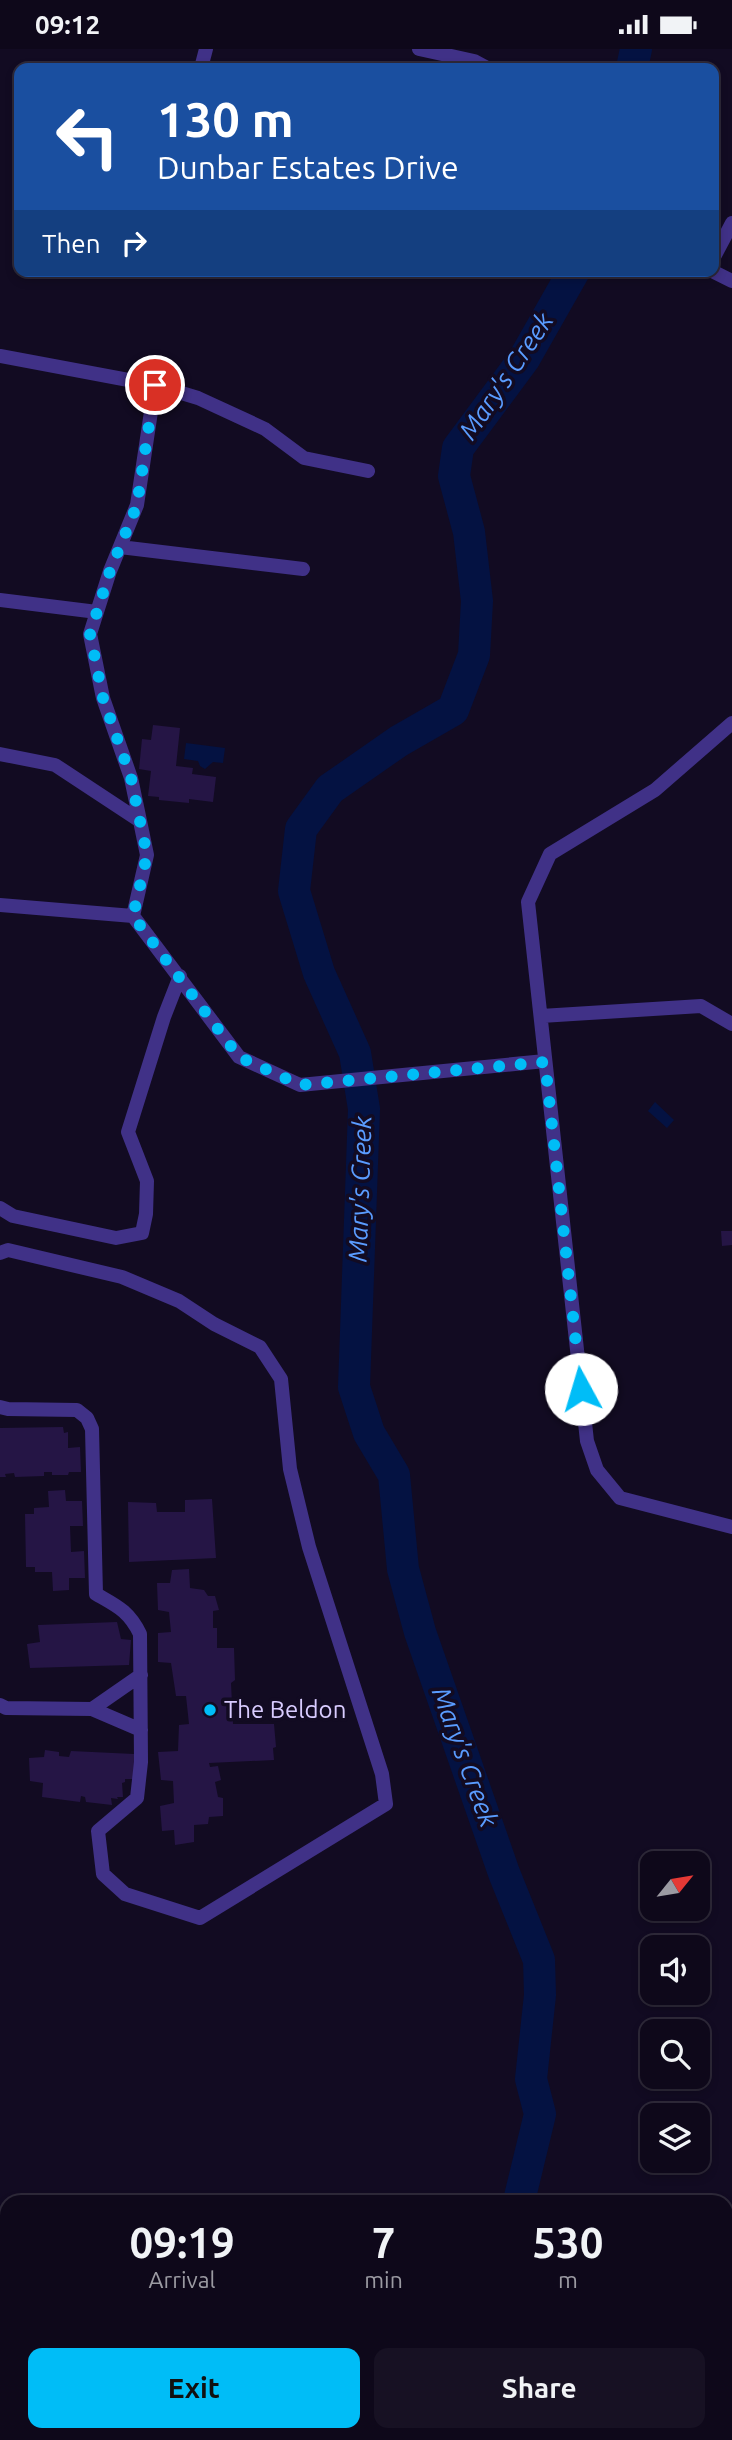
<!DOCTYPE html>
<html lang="en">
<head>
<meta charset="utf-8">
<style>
	:root { --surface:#0e081a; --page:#171123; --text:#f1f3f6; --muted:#9b9aa2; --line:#2e2939; --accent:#00bdf7 }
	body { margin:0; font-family:Ubuntu,sans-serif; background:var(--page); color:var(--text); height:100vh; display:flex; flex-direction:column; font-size:26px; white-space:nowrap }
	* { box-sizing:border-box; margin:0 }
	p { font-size:23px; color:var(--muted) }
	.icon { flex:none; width:38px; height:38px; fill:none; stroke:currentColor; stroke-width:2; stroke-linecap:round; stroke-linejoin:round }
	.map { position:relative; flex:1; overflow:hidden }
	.sheet { position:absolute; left:0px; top:2146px; width:733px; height:247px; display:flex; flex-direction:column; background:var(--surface); border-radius:21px 21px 0 0; box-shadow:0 4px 10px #0003,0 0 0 2px var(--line) }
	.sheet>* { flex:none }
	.banner { position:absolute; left:14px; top:14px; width:705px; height:214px; border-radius:14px; box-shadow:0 4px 10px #0003,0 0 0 2px var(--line); background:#1a4fa0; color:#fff; overflow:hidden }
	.needle { width:46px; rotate:60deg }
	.tools { position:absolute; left:640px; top:1802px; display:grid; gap:14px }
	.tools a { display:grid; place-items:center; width:70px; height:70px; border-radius:14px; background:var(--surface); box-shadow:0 4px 10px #0003,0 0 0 2px var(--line); font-size:35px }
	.pin { position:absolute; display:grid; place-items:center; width:60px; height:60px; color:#fff; margin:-30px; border:4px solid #fff; border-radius:50%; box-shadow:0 2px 7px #0007 }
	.me { position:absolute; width:77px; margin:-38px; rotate:354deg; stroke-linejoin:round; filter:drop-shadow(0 0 5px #0008) }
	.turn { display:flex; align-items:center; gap:24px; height:147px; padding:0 28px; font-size:32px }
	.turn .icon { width:91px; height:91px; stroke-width:2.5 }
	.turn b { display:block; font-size:49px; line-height:60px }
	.then { display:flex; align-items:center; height:66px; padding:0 28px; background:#0003; gap:14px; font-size:26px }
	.eta { display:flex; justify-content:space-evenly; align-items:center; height:119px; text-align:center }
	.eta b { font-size:42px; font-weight:700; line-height:49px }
	.button { display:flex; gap:14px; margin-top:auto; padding:14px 28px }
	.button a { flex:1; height:80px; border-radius:14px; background:var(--accent); color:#111; font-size:28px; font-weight:700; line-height:80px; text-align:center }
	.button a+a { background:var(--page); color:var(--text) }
	.status { display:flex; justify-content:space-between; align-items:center; height:49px; padding:0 35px; background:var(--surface); direction:ltr }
	.status svg { height:19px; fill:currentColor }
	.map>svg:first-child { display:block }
</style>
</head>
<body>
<div class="status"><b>09:12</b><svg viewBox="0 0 49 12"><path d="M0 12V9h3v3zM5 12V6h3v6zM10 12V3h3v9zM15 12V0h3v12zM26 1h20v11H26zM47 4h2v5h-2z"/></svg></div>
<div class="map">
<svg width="732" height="2391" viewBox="0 0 732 2391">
	<rect width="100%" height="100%" fill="#120b22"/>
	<path fill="#041242" d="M186,694l39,5 -2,15 -10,-1 -8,7 -5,-3 -2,-5 -14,-2z
		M655,1053l19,18 -7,8 -19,-17z"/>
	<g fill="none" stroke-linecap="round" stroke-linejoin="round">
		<path stroke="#041242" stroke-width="32" d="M632,19l4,-19
			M519,2152l21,-87 -9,-35 9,-84 -1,-35 -35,-87 -84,-241 -17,-63 -9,-94 -25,-42 -15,-46 10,-278 -9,-56 -36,-80 -25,-82 7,-62 29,-40 69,-48 54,-31 21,-55 3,-54 -8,-69 -15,-56 4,-28 66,-89 50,-88
			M449,2385l2,6"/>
	</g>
	<path fill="#251545" d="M153,676l27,3 -4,38 17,2 -1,6 24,3 -3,25 -24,-3v4l-30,-3v-3l-11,-1 3,-25 -12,-2 3,-30 9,1z
		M721,1182h11v14l-10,1z
		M63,1378l1,6 4,-1v16l12,-1 1,25h-12l-1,3h-16v-3h-8v4l-29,1 -1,-4 -9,1 1,3h-6v-49z
		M65,1441l1,11h16l1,25h-13l1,26 13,-1 1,27h-16v12l-16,1 -1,-19h-17v-5h-9l-1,-53h9v-6l15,-1 -1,-16z
		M212,1450l4,59 -87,4 -1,-60 28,1 1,9h28v-12z
		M189,1520l1,19 14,2 4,6h7l4,14 -6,1v17h4v20h17l1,32 -4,3 2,41h41l2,23 -3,1 1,12 -65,3 1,4 8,-1 3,14 -6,2 3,15 5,1v18l-14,1 -1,7 -14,1v17l-19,3 -1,-15 -12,1 -2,-25 14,-3 -1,-22 -12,-1 -3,-28 20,-1 1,-26 10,-1 -3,-28h-10l-5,-33 -13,-1v-29l13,-1 -2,-20 -11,-2 -1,-27h13l2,-13z
		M117,1573l4,17 10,1 -2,25 -99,3 -3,-24 13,-2 -2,-17z
		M45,1701l14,2v4l10,1 2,-6 63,3v25h-9v3l-3,1 1,14h-6l1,2 -7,-1 1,7 -26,-3 -1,-5 -4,-1 -1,6 -38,-5 1,-14 -13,-2 -1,-23 15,-1z"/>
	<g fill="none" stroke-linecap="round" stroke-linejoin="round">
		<path stroke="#403187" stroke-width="14" d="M419,0l55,12 13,7
			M201,19l5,-19
			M714,208l18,-34
			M712,222l20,10
			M0,307l155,29 43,13 67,31 39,29 64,13
			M120,498l183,22
			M0,551l97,12
			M732,674l-77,67 -105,64 -22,48 59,539 10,29 23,28 112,29
			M0,705l55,11 85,56 7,34 -14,61
			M140,772l-9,-43 -28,-80 -13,-64 20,-63 27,-66 18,-120
			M0,856l133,11 106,141 61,28 245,-24
			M541,967l160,-10 31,18
			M0,1159l13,8 103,22 26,-5 4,-19 1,-33 -19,-49 36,-115 16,-41
			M0,1204l8,-3 114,27 57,24 35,23 46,23 21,32 9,90 19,78 73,227 4,30 -186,114 -75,-24 -22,-20 -5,-43 39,-33 4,-36 -1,-128c-11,-23 -23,-28 -44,-40l-4,-165 -5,-11 -10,-8 -69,-1 -8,-2
			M0,1656l6,3 86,1 49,21
			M92,1660l49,-34"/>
	</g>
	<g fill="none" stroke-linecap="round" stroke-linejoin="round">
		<path stroke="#00bdf7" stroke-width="12" stroke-dasharray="0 21.6" d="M155,336l-18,120 -27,66 -20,63 13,64 28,80 16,77 -14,61 106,141 61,28 245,-23 36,327"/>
	</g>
	<circle fill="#00bdf7" stroke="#120b22" stroke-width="2.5" cx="210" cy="1661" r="7"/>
	<g text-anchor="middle" stroke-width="7" stroke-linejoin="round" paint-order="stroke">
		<g font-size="24" fill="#d9ccff" stroke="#120b22" text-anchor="start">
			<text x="224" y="1669">The Beldon</text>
		</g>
		<g font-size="26" font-style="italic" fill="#5a9cff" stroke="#120b22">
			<text transform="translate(506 327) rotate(-56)" y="9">Mary's Creek</text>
			<text transform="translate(360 1140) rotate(-88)" y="9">Mary's Creek</text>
			<text transform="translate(465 1708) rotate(70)" y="9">Mary's Creek</text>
		</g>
	</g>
</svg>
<div class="tools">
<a><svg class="needle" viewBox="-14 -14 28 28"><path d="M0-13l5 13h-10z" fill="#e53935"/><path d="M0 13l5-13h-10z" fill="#9b9aa2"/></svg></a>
<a><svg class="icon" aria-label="sound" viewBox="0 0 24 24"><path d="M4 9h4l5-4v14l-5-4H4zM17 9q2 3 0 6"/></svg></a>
<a><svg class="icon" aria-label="search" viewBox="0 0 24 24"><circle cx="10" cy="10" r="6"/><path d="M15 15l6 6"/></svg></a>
<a><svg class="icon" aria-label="layers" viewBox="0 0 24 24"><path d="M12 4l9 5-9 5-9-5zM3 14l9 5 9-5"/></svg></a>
</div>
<div class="pin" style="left:155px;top:336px;background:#d93025"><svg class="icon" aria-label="arrive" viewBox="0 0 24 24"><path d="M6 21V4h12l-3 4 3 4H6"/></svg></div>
<svg class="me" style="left:581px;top:1340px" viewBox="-20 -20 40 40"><circle r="19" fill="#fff"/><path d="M0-13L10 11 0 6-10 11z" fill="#00bdf7"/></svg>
<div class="banner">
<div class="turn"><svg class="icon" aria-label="left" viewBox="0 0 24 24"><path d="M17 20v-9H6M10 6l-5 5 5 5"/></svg><div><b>130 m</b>Dunbar Estates Drive</div></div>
<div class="then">Then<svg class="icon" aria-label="right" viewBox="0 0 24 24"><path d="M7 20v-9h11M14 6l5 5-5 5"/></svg></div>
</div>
<section class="sheet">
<div class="eta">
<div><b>09:19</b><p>Arrival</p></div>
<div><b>7</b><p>min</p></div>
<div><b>530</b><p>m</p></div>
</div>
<div class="button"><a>Exit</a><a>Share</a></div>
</section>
</div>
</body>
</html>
